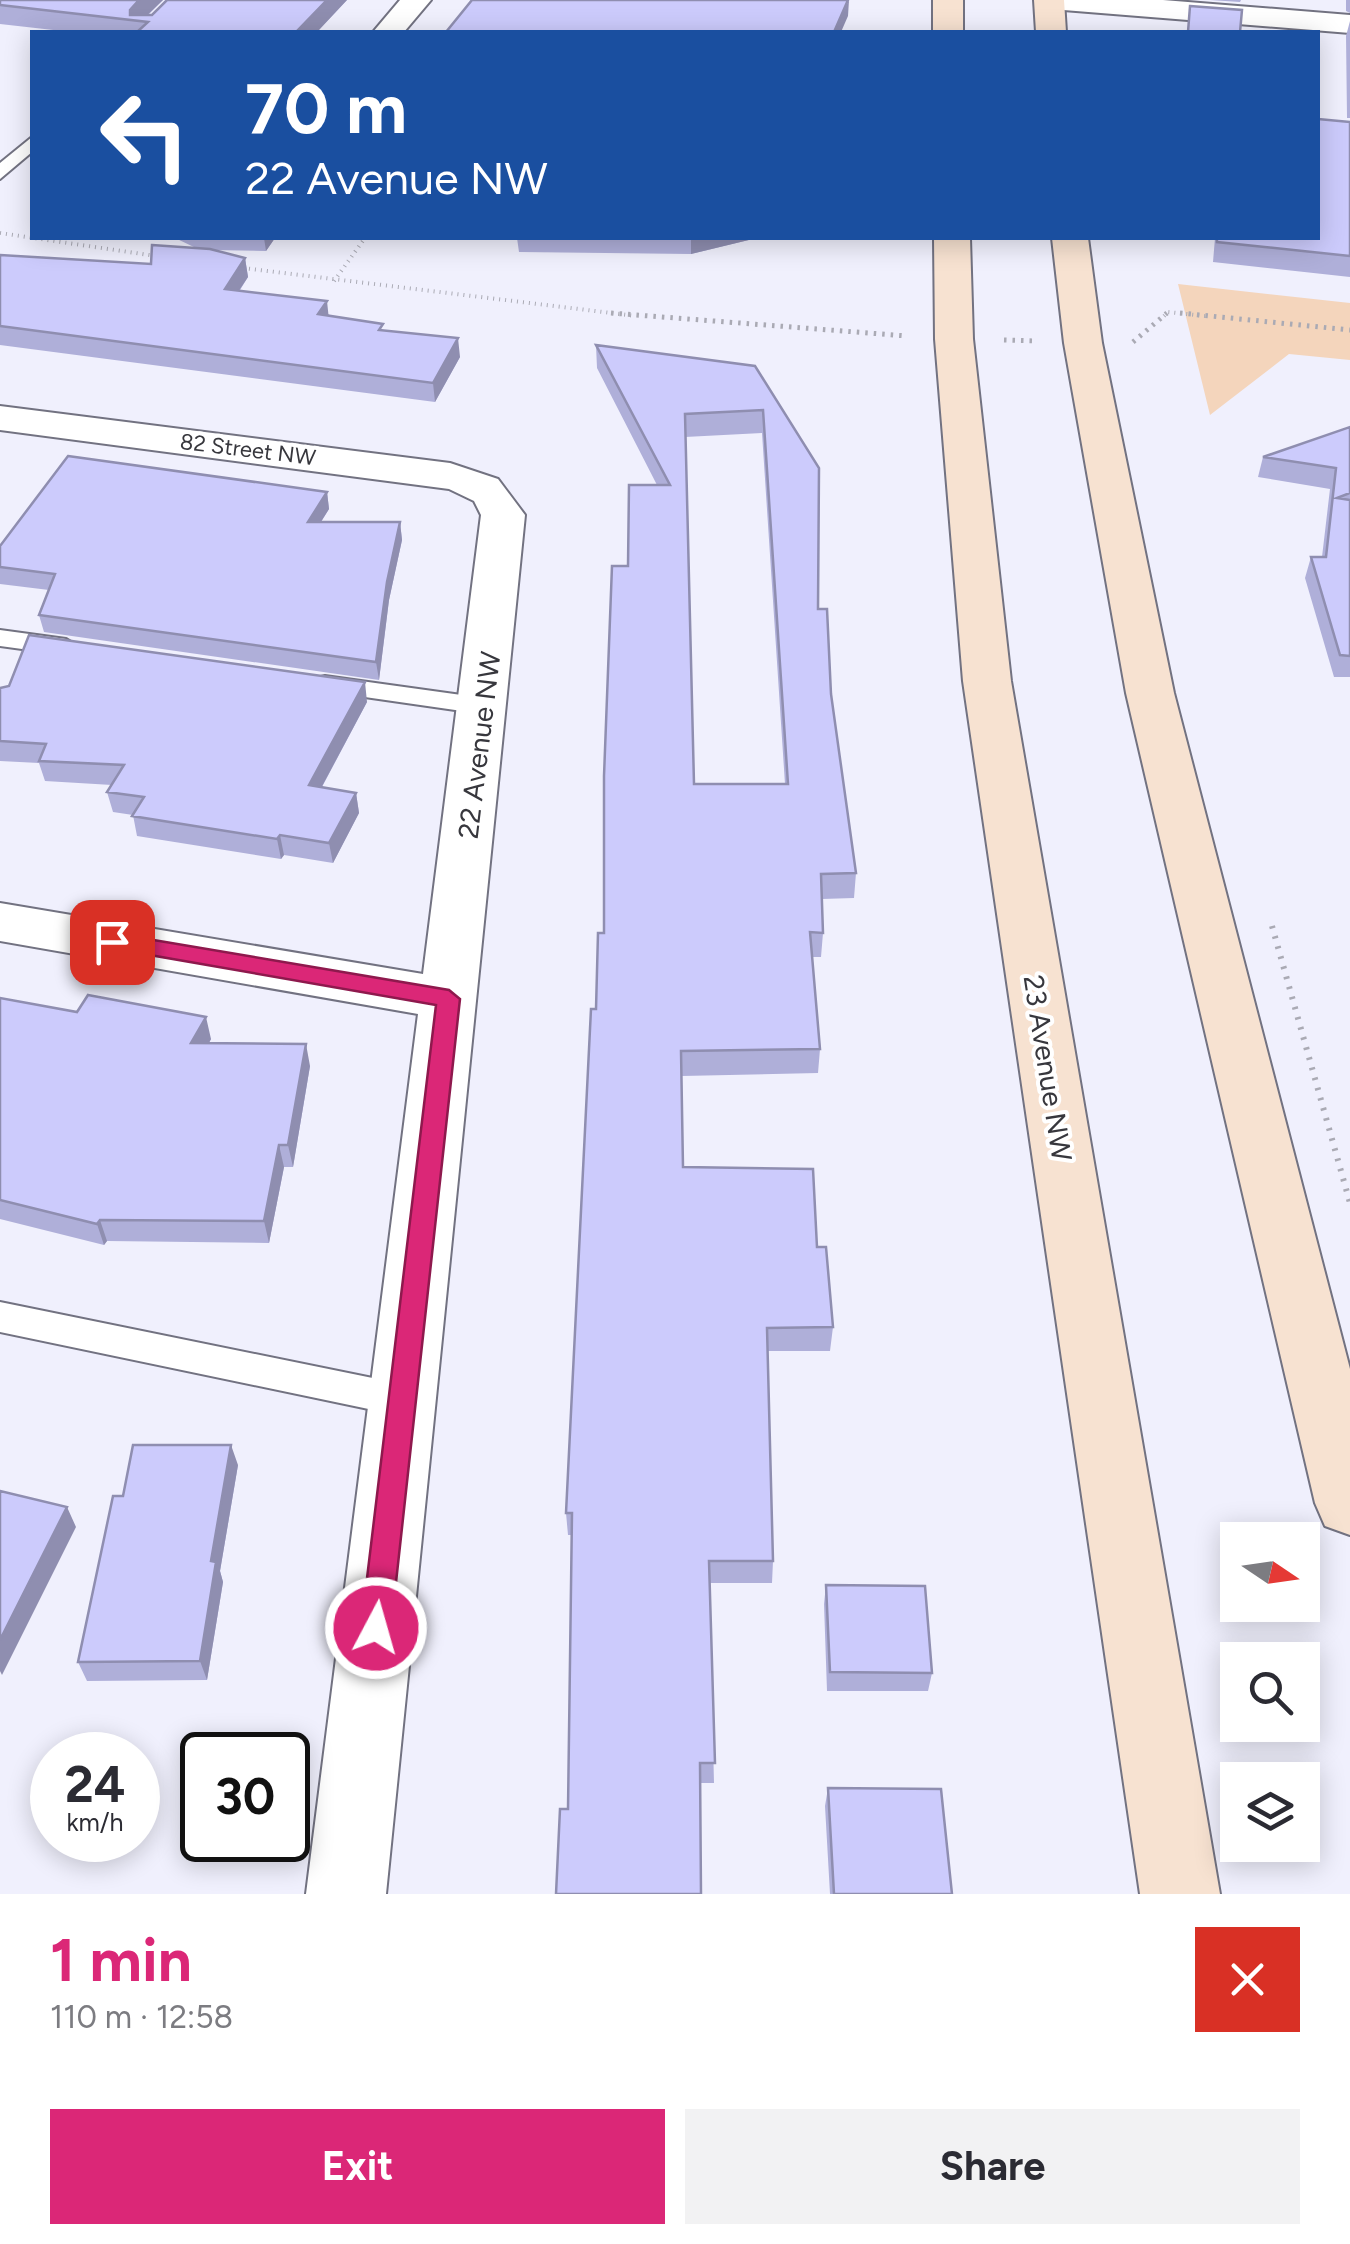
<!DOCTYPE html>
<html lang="en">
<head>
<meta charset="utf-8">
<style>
	:root { --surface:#fff; --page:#f2f2f3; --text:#2b2b33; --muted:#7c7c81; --accent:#db2777 }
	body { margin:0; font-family:Figtree,sans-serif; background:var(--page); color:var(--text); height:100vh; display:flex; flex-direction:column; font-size:38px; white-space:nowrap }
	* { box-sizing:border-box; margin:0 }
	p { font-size:32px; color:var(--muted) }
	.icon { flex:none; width:55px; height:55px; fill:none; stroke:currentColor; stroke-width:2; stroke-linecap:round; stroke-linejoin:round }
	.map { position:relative; height:1894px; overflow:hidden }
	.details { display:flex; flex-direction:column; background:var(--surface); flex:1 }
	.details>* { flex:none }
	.guide { position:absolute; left:30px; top:30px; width:1290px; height:210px; border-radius:0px; box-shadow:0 5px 25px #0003; background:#1a4fa0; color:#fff; overflow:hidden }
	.needle { width:65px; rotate:103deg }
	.controls { position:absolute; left:1220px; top:1522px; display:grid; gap:20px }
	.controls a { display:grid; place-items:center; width:100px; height:100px; border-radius:0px; background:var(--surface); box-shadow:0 5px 25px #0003; font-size:50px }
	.speed { position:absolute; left:30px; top:1732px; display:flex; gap:20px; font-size:50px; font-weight:700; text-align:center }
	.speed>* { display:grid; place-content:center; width:130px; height:130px; border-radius:50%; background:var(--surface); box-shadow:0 5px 25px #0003; line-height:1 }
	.speed small { font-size:25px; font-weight:400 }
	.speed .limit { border:5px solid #111; border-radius:15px; background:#fff; color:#111 }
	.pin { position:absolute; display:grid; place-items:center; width:85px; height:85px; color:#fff; margin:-42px; border-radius:20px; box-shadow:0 5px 15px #0006 }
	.me { position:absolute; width:110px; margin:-55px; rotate:6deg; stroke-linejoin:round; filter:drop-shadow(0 0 8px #0008) }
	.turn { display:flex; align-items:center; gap:35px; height:210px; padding:0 50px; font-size:45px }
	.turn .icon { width:130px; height:130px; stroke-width:2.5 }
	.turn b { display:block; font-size:70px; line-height:85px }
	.round { display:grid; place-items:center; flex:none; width:105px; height:105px; border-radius:0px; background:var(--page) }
	.head { display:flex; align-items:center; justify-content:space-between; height:170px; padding:0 50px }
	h1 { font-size:60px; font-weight:700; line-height:75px; color:var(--accent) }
	.action { display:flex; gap:20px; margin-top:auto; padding:20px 50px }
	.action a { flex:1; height:115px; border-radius:0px; background:var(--accent); color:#fff; font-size:40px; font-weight:700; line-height:115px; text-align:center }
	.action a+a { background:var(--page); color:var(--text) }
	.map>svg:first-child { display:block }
</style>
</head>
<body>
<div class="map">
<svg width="1350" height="1894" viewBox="0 0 1350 1894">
	<rect width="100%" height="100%" fill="#f0f0fd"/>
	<path fill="#f4d5bc" d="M1178,284l172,19v57l-61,-6 -79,61z"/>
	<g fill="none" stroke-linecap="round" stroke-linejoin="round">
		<defs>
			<path id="service" d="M32,137v15l-32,27v-16z
				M0,630l66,9 13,8 -13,8 -66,-9z
				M325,676l158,22 13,8 -13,8 -167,-24 -4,-6 4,-6z
				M0,1302l402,82 13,5 5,11 -5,11 -13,5 -402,-84z"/>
			<path id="minor" d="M400,0h31l-27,32h-31z
				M0,406l450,57 48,16 27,36 -139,1379h-80l112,-880 -418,-73v-38l423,71 58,-459 -7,-14 -25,-12 -449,-59z"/>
			<path id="tertiary" d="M1036,0h127l187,15v18l-299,-24 -11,-3z"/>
			<path id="secondary" d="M933,0h30v32h-30z
				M1034,0h30l2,32h-30z
				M934,238h36l3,101 38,342 209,1213h-80l-177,-1213 -28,-342z
				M1052,238h36l14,105 72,350 176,676v166l-25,-9 -10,-23 -189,-810 -62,-350z"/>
		</defs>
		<use href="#service" stroke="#727281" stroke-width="4"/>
		<use href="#minor" stroke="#727281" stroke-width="4"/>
		<use href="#tertiary" stroke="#727281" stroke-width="4"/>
		<use href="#secondary" stroke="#727281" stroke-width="4"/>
		<path stroke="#aaaab4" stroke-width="4" stroke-dasharray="1 5" stroke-linecap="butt" d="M0,233l156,23
			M243,268l393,48
			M334,281l31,-43
			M1164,316l4,-4 37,4"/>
		<path stroke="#aaaab4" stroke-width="5" stroke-dasharray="2.5 6" stroke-linecap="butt" d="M611,313l296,23
			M1180,313l170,17
			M1004,340l32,1
			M1133,342l34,-29"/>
		<path stroke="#aaaab4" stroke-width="6" stroke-dasharray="2.5 8" stroke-linecap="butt" d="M1272,926l78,277"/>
		<use href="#service" fill="#fff" fill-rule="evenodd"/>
		<use href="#minor" fill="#fff" fill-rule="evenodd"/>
		<use href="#tertiary" fill="#fff" fill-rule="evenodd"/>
		<use href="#secondary" fill="#f7e2d1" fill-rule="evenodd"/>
	</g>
	<path fill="#afafd9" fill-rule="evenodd" d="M0,0h163l-15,15h4l15,-15h180l-30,32h-246l-71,-8z
		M1210,0h31l-1,2z
		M1346,0h4v13l-4,-2z
		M1350,21v97h-3l-1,-82z
		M1350,122v155l-137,-15 2,-24h103z
		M175,238h100l-9,13 -54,-1 33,8 3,19 -8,13 144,40 76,27 -25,45 -435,-57v-90l151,9 45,-16z
		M517,238h240l-66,16 -172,-2z
		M596,345l159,21 63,243 38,264 -2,25 -32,1 1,34 -2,24h-9l8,92 -2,24 -136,3 1,91 134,80 16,80 -3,24h-62l5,210 -1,22h-63l5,200h-14l-132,26 4,-274h-4l-2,-22 30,-504 8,-76 24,-367 29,-81 -60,-117zM762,433l23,351h-91l-9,-347z
		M1350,427v250h-16l-29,-99 6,-21h11l8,-68 -72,-12 5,-20z
		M327,492l2,17 -8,13h79l2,18 -13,60 -10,80 -335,-48 -5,-17 10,-25 -49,-6v-38z
		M0,688l367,14 -45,85 34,6 3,20 -26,50 -49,-8 -3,4 -144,-23 -4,-21 -20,-3 -6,-20 5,-7 -67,-4 -6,-18 -39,-2z
		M0,998l211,41 -2,4 101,23 -17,101h-9l-15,76 -162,-2 -3,4 -104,-26z
		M238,1465l-18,106 3,11 -16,98 -120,1 -9,-19 45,-166z
		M826,1585l106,88 -4,18h-101l-3,-87z
		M828,1788l124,106h-122l-5,-88z"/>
	<path fill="#8f8eb0" d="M139,0h24l-22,21 -11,-6v-5z
		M327,0h20l-30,32h-21z
		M849,0l-1,16 -7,16h-7z
		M264,238h11l-9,13z
		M691,238h66l-66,16z
		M245,258l3,19 -20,30 -3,-18z
		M327,301l2,19 -11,-6z
		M458,338l2,19 -25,45 -2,-19z
		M327,492l2,17 -19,30 -2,-17z
		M400,522l2,18 -13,60 -10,80 -3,-18 11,-80z
		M365,682l2,20 -55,103 -3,-20z
		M356,793l3,20 -26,50 -4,-20z
		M280,835l4,20 -3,4 -4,-20z
		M206,1017l5,22 -14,26 -6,-22z
		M306,1044l4,22 -17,101 -5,-22z
		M279,1145l5,22 -15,76 -5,-22z
		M100,1220l7,21 -3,4 -7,-21z
		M231,1445l7,20 -18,106 3,11 -16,98 -7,-19 11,-100z
		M67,1507l9,20 -74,148 -2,-4v-31z"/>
	<path fill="#cccbfc" stroke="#8f8eb0" stroke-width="2.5" fill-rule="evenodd" d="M0,0h139l-9,10v5h22l15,-15h160l-31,32h-159l11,-10 -148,-17z
		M472,0h376l-14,32h-388z
		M1190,6l52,4 -2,22h-52z
		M1318,119l32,3v134l-133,-14v-4h101z
		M152,245l58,4 35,9 -20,31 102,12 -9,13 65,10 -4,6 79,8 -25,45 -433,-57v-71l151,9z
		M596,345l159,21 64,102 -1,141h9l4,85 25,179 -35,1 2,59 -13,-1 10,117 -139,2 2,116 130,2 4,78h9l7,80 -66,1 6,233h-64l6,202h-15l1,131h-145l4,-85h8l4,-296h-6l25,-504h5l2,-76h6v-157l8,-210h16l1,-81h41zM763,410l25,374h-94l-9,-370z
		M1350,427v66l-13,5 13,2v156l-10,-1 -29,-98h15l10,-89 -73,-11z
		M68,456l259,36 -19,30h92l-13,60 -11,80 -337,-47 16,-41 -55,-7v-21z
		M29,635l336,47 -56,103 47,8 -27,50 -49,-8 -3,4 -145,-23 12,-19 -37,-5 17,-27 -85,-4 7,-17 -46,-3v-53l9,-2z
		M88,995l118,22 -15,26 115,1 -18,101h-9l-15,76 -164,-1 -3,4 -97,-24v-202l77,14z
		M133,1445h98l-20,116 5,1 -16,99 -122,1 35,-166h10z
		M0,1491l67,16 -67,133z
		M826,1585l99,1 7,87 -102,-1z
		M828,1788l113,1 11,105h-118z"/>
	<path fill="#db2777" stroke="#8e194d" stroke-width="2.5" d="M112,933l337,57 11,9 -69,629 -4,10 -11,4 -11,-4 -4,-10 75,-623 -332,-58 -3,-5z"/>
	<g text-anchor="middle" stroke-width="8" stroke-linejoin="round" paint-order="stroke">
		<g font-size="22" fill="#37373d" stroke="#fff">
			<text transform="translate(248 449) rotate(7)" y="8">82 Street NW</text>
		</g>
		<g font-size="28" fill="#37373d" stroke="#fff">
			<text transform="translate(479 745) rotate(-83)" y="10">22 Avenue NW</text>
			<text transform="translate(1048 1068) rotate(81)" y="10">23 Avenue NW</text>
		</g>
	</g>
</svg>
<div class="controls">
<a><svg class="needle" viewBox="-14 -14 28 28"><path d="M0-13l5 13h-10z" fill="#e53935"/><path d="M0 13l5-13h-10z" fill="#7c7c81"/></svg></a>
<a><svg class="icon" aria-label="search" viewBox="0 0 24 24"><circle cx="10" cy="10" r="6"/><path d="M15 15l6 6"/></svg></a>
<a><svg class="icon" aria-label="layers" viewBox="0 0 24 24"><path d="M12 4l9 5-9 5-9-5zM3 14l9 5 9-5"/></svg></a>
</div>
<div class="speed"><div>24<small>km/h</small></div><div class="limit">30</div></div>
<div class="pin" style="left:112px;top:942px;background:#d93025"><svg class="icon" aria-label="arrive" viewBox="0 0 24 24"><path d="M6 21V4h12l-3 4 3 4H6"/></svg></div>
<svg class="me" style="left:376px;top:1628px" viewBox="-20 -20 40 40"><circle r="17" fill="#db2777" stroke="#fff" stroke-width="3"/><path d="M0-11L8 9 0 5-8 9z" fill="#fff"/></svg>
<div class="guide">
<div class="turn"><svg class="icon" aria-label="left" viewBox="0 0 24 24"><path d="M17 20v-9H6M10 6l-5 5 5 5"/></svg><div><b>70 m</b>22 Avenue NW</div></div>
</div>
</div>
<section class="details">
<div class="head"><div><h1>1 min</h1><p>110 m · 12:58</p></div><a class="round" style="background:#d93025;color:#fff"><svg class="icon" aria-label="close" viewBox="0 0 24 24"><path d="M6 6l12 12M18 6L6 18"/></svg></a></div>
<div class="action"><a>Exit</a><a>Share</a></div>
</section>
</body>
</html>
